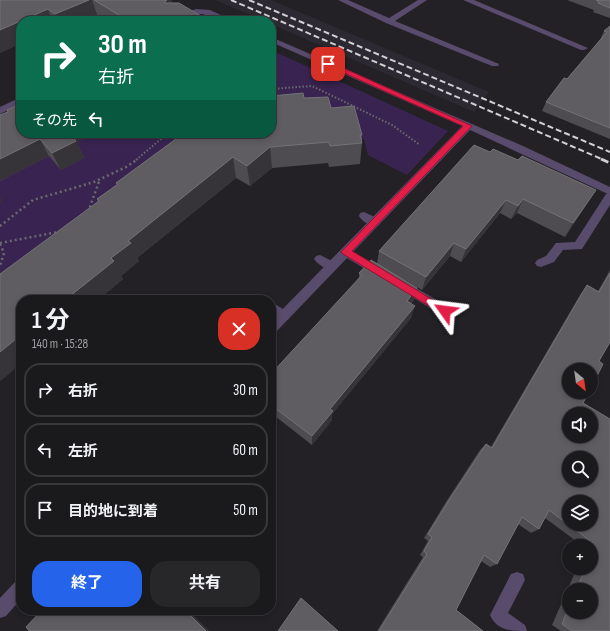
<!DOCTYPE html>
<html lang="ja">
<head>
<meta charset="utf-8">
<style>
	:root { --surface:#1a191c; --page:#272629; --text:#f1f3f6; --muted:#9fa0a3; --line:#38383b; --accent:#2563eb }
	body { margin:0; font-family:"Sofia Sans Condensed","Noto Sans JP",sans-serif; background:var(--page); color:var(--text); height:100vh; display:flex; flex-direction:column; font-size:15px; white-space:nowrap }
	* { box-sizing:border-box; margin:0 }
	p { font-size:13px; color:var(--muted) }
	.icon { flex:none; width:22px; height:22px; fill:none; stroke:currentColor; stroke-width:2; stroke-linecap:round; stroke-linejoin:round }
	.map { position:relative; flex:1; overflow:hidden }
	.details { position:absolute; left:16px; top:295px; width:260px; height:320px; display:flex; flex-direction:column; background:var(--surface); border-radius:16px; box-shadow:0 2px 6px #0003,0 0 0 1px var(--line) }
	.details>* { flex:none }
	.hud { position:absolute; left:16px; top:16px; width:260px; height:122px; border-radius:16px; box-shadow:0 2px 6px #0003,0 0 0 1px var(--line); background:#0b6e4f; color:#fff; overflow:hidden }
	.needle { width:26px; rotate:151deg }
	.controls { position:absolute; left:562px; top:363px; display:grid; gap:8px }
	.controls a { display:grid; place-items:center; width:36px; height:36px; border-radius:50%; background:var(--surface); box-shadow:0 2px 6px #0003,0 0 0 1px var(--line); font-size:20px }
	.pin { position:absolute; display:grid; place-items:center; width:34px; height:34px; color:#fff; margin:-17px; border-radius:8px; box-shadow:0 2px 6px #0006 }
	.me { position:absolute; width:44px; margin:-22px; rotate:301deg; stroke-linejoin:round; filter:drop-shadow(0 0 3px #0008) }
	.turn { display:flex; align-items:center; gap:14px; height:84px; padding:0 16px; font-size:18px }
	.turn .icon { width:52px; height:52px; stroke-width:2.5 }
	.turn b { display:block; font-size:28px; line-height:34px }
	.then { display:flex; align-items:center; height:38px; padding:0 16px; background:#0003; gap:8px; font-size:15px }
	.round { display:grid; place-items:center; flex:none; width:42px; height:42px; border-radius:16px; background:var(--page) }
	.overview { display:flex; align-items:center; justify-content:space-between; height:68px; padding:0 16px }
	h1 { font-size:24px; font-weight:700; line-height:30px }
	.action { display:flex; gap:8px; margin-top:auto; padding:8px 16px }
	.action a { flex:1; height:46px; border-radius:16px; background:var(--accent); color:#fff; font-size:16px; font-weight:700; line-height:46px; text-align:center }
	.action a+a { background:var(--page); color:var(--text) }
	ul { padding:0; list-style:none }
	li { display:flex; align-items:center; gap:12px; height:54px; margin:0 8px 6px; padding:0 8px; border:2px solid var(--line); border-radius:16px }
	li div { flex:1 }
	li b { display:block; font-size:15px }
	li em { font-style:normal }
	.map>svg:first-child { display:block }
</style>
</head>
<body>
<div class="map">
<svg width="610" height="631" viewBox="0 0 610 631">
	<rect width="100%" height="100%" fill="#232126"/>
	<path fill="#2d2933" d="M215,0h56l218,92 -15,20 -203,-88v-3h-7z"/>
	<path fill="#392451" d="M271,50l177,81 -41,44 -39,-20 -4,-16 -8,1 -85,-23z
		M92,133h111l-203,162v-92l2,-2 -2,-2v-40l56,-6 -3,8 8,9 23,-12 -6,-7 -10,-5z"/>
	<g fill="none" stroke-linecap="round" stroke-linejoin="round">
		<path stroke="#6b6a6e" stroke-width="2" stroke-dasharray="1.5 2" stroke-linecap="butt" d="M249,16l10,5
			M271,89l41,-3 80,39 28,20
			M136,160l32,-27"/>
		<path stroke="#6b6a6e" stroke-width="2.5" stroke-dasharray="2 3" stroke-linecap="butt" d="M88,212l12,-33
			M0,226l33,-26 61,-18 32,-15 12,-8
			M0,243l58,-11
			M0,244l4,9 -4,13"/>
		<path fill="#594b6c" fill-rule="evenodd" d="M463,0h11l114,48 -4,2h-3z
			M610,193v12l-28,44 -19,1 -9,12 -13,5 -4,-1 -2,-3 2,-3 9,-4 10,-13 19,-1 31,-48z
			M364,212l15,7 1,3 -1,3c-7,2 -17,-3 -20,-9l1,-3z
			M346,248l39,22 2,3 -2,3 -4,2 -4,-2 -35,-21 -2,-3 2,-3z
			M320,255l16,8 2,3 -2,3c-7,3 -18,-4 -22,-10l2,-3z
			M402,280l47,27 2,4 -2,4 -4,1 -4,-1 -43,-27 -2,-3 2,-3z
			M273,303l15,9 2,4 -2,4c-7,2 -11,-3 -17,-7v-9z"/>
		<path fill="#594b6c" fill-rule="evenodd" d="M338,0h10l41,18 29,-18h9l-32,21 104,43 -1,2h-6l-106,-43z
			M196,9l14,1 24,11h-11l-21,-7 -9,1 -13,6h-10l10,-6z
			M271,37l252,109 87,41v8l-140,-65 -195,203 -4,1v-13l191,-195 -191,-84z
			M21,97v7l-21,10v-7z
			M517,572l6,2 2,6 -17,33 17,12 2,6c-16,0 -30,0 -37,-16l21,-41z
			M21,580v19l-15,17 -6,2v-20l15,-16z"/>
		<path stroke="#d1d0d3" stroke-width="2" stroke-dasharray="6 3" stroke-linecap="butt" d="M231,0l373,160
			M249,0l361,152"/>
		<path stroke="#d1d0d3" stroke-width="3" stroke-dasharray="8 3.5" stroke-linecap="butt" d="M601,159l9,4"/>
	</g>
	<path fill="#4e4c51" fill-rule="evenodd" d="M0,0h171l1,3 30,18h-98l-6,-4 -9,4h-68v22l-21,10z
		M567,0h43v18l-17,-6 1,-2z
		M610,26v113l-68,-28 4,-9 21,-23 33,-39 4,-9z
		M304,98l27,10 31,27v8l-2,21 -31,3 -1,-4 -56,5 -22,18 -14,-8 -99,80 2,3 -18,15 2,3 -123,102 98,-179 -1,-3 20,-14 -1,-2z
		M21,104v29h72v1l-16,8 7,16 -23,12 -12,-14 -49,25v-66l8,-3 -1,-2z
		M490,152l28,8 78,30 -31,47 -48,-24 -6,6 -11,-6 -39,49 -11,-6 -28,34 -38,-22 33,20 -3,12 -3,4v14l-79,96v6l-20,25 -41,-32v-39l88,-95v-6l18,-9 2,-13z
		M610,270v72l-11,19 -16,42 27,228h-49l-9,-6 25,-57h14v-22h-8l-38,-28 -6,11 -8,4 -13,-9 -21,40 -7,3 -9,-6 -25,49 27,21h-106l46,-74 -3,-2 8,-14 -4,-3 22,-36 34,-52 6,-6 5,3 89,-152 7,-10 11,6zM569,590h22l-22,22z"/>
	<path fill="#363439" d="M89,0h3l6,17 -9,4h-31l-3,-7z
		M167,0h4l4,17 -10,-14v-2z
		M48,9l4,12h-31v22l-21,10v-23z
		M201,16l1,5h-6v-3z
		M66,133h27v1l-16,8 7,16 -23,12 -9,-17z
		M40,139l9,17 -49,25v-22z
		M270,147l2,21 -22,18 -3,-20z
		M233,157l3,21 -99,80 2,3 -18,15 2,3 -25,21h-33l46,-42 17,-17z
		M596,190l-9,14 -22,33 8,-14z
		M0,197l2,4 -2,2z
		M523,199l-6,14 -6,6 7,-13z
		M506,200l-6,13 -39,49 5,-13z
		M454,243l-4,13 -28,34 4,-13z
		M417,288l-3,12 -11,13 4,-12z
		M415,306l-4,12 -79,96v6l-20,25v-9l18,-27z
		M21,335v29l-21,17v-29z
		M185,610h3l21,21h-3z"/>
	<path fill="#5f5d61" stroke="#747276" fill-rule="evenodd" d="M0,0h89l-34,14 -7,-5 -48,21z
		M94,0h73l-2,1v2h14l22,13 -5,2 4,3h-71z
		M596,0h14v8l-12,-5 1,-2z
		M610,26v102l-64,-26 18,-24 3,1 40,-47 -3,-1z
		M303,93l1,5 24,-1 3,11 23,-2 8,29h-2l2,8 -32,3 -1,-4 -59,5 -23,19 -14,-9 -105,84 3,2 -20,15 3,3 -49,39h-44v35l-21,17v-78l99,-73 -2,-2 21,-15 -2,-1 68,-50h87v-37z
		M21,104v29h48l7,8 -24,12 -12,-14 -40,20v-44l8,-3 -1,-2z
		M474,145l16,7 3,-3 25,11 4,-4 74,34 -23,33 -50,-24 -5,7 -12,-6 -40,49 -12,-6 -28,34 -47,-26z
		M371,260l46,28 -10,13 8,5 -85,103 3,2 -21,25 -41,-31v-31l91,-99 -3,-2z
		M610,273v69l-11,19 4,3 -12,24v-18h-22v22h20l-6,11 27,16v212h-38l-10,-7 7,-17v5h22v-22h-15l10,-22h5v-11l3,-6 -3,-2v-1l2,-5 -44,-33 -10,19 -17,-12 -25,47 -13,-9 -28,55 27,21h-104l48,-77 -3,-3 8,-14 -4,-3 23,-37 35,-53 6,4 95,-163 12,7zM569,414h22v22h-22zM569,458h22v22h-22zM569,502h22v22h-22z
		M301,598l37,33h-60z
		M42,610h143l21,21h-177l-3,-4z"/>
	<path fill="#e11d48" stroke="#92132f" d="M326,62h4l142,64 -120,125 96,58 1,2 -1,3h-6l-99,-60 -2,-2 122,-126 -137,-61z"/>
</svg>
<div class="controls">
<a><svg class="needle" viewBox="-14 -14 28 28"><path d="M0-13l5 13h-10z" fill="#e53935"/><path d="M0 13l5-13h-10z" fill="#9fa0a3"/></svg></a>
<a><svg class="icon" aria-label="sound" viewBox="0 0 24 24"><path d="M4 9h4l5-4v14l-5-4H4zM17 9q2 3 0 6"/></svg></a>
<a><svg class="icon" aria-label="search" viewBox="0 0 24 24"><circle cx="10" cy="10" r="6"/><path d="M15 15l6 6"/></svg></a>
<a><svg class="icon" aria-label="layers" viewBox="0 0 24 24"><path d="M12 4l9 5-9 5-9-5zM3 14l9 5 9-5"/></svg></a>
<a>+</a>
<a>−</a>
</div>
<div class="pin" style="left:328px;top:64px;background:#d93025"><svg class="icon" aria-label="arrive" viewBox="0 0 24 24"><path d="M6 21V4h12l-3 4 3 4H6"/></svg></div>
<svg class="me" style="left:445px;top:311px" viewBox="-20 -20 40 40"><path d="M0-17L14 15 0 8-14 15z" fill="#e11d48" stroke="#fff" stroke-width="4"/></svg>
<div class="hud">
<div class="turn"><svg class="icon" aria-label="right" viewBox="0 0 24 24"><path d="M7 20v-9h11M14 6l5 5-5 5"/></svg><div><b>30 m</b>右折</div></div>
<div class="then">その先<svg class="icon" aria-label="left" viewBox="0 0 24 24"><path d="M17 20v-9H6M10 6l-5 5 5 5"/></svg></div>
</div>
<section class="details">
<div class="overview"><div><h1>1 分</h1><p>140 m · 15:28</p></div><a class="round" style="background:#d93025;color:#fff"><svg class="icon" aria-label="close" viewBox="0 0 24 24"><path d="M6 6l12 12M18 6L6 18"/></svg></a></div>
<ul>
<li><svg class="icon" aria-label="right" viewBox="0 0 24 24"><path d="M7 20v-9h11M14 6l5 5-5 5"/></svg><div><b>右折</b></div><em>30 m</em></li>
<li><svg class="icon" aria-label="left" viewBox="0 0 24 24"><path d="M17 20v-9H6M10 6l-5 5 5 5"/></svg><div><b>左折</b></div><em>60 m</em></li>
<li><svg class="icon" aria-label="arrive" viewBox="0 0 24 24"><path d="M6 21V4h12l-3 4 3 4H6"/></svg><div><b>目的地に到着</b></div><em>50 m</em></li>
</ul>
<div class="action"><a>終了</a><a>共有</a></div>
</section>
</div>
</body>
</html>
